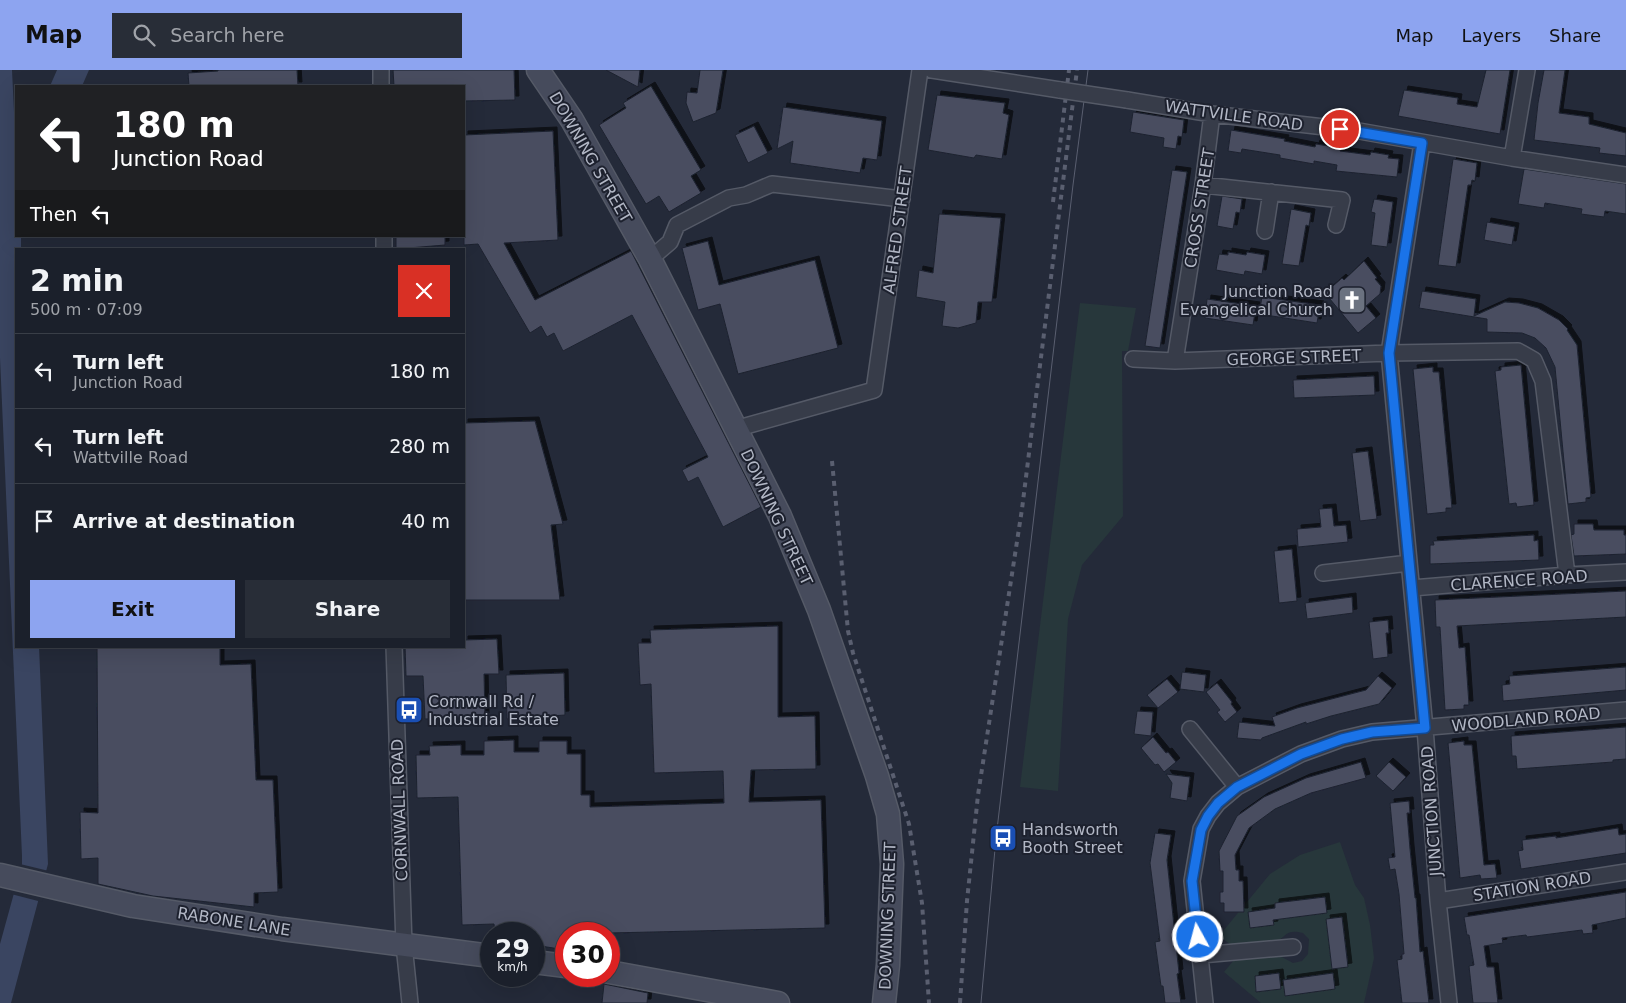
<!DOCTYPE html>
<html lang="en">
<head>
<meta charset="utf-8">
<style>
	:root { --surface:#1b202b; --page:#282d37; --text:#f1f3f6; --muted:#a0a3a9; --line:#393e47; --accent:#8da4f0 }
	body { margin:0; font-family:"DejaVu Sans",sans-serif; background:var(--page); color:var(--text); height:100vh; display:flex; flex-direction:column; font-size:19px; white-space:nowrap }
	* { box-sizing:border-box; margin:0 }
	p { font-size:16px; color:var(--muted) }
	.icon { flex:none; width:28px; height:28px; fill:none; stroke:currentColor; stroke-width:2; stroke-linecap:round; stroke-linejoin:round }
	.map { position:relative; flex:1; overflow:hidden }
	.side { position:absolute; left:15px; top:178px; width:450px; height:400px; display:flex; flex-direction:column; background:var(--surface); border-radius:0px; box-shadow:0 5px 20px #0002,0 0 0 1px var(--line) }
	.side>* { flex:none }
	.hud { position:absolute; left:15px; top:15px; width:450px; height:152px; border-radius:0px; box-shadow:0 5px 20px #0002,0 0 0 1px var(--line); background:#202124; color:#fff; overflow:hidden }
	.speed { position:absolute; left:480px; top:852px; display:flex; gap:10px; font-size:25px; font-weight:700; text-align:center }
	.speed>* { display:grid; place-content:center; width:65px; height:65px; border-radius:50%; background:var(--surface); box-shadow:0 5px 20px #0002,0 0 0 1px var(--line); line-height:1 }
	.speed small { font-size:12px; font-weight:400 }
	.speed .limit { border:8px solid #d22; background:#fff; color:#111 }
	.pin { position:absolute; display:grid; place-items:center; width:42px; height:42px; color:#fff; margin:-21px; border:2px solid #fff; border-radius:50%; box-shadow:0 1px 5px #0007 }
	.me { position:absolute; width:55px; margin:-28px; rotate:353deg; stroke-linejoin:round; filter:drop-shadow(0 0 4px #0008) }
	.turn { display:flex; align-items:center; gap:18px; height:105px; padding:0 15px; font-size:22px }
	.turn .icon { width:65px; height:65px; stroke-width:2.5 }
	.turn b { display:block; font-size:35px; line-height:42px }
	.then { display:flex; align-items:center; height:48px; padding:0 15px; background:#0003; gap:10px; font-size:19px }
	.round { display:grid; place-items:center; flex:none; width:52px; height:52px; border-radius:0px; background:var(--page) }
	.head { display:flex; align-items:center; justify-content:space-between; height:85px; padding:0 15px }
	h1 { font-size:30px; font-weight:700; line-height:38px }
	.action { display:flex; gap:10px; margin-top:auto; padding:10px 15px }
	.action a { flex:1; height:58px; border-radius:0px; background:var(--accent); color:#111; font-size:20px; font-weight:700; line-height:58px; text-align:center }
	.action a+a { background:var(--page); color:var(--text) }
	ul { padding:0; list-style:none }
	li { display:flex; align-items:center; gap:15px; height:75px; padding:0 15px; border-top:1px solid var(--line) }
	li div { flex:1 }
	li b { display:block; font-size:19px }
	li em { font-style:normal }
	header { display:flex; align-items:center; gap:30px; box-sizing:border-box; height:70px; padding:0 25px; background:var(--accent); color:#111 }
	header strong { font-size:24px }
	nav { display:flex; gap:28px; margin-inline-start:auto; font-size:18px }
	.search { width:350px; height:45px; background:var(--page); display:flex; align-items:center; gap:12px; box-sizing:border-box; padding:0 18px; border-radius:0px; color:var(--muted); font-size:19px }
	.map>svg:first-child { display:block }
</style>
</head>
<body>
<header>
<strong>Map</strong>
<div class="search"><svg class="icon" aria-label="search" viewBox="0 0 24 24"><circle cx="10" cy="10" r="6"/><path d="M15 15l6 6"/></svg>Search here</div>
<nav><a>Map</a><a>Layers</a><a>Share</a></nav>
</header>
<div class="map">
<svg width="1626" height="933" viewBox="0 0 1626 933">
	<defs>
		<filter id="shadow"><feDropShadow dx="4" dy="-4" stdDeviation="0" flood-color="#0009"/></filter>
	</defs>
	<rect width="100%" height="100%" fill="#242a39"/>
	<path fill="#27373b" d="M1080,233l56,5 -8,43h-6l1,165 -41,49 -14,54 -10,172 -38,-4z
		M1340,772l15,43 9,13 6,27 4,33 -10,45h-103l-37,-31 10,-12 44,-5 15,8 9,-2 6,-7 1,-15 -6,-6c-19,-5 -17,6 -29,9 -12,4 -27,4 -40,5l-15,-11 51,-62 30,-19z"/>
	<path fill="#3a4561" d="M0,0h12l4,84v82h5v13h-5v397h23l9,218 -37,139h-11v-59l22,-80v-8l-22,-498z
		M57,0h32l-7,16h-32z"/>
	<path fill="#242a39" d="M20,794l29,7 -7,31 -31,-8z"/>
	<path fill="#484d60" stroke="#1e2330" filter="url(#shadow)" d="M218,0h79l1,16h-109l-1,-13 30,-2z
		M393,0h121l1,30 -51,1v-15h-70z
		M606,0h34l-2,17z
		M700,0h23l-7,43 -23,9 -7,-19 1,-11 10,1z
		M1486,0h24l-10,64 -102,-18 6,-26 54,8 -1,6 20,3z
		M1544,0h21l-6,43 30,4v7l37,9v23l-27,-3 1,-5 -66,-8 4,-37z
		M651,16l50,84 -10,6 10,17 -32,19 -10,-16 -13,8 -47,-79 27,-17 -3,-5z
		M937,25l68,8 -2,10 6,2 -7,44 -26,-4 -2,3 -46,-8z
		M783,37l99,14 -5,39 -14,-2 -3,15 -70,-10 3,-22 -16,8z
		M1133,42l51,8 -2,17 -4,-1 -2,13 -13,-2 1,-9 -34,-6z
		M754,56l14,27 -20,10 -13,-28z
		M1231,60l54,9 -1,2 31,6 1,-3 25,4 -1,3 30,4 1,-3 18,3 -1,3 11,1 -2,18 -61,-6 1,-6 -23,-4v3l-34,-6v-3l-38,-6 -1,4 -13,-2z
		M553,61l5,109 -54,3 31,57 96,-49 130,256 -38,20 -25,-50 -10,5 -6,-12 26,-13 -76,-142 -69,36 -9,-18 -7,4 -6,-11 -11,7 -52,-89 -14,1v-110z
		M1453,89l24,4 -2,18 -3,-1 -1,5h-3l-12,82 -18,-2z
		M1524,99l102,15v30l-21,-3 -1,6 -23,-3 1,-5 -37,-6 -1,5 -26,-4z
		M1172,100l15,2 -27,176 -15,-2z
		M1222,126l20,3 -2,14 -4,-1 -3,17 -16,-3z
		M1374,129l19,3 -6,45 -16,-2 4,-32 -4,-1z
		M1291,139l20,4 -2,13 -3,-1 -7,41 -17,-2z
		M939,144l62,4 -9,84h-14l-2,21 -18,5 -16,-2 3,-24 -29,-5 3,-27 14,3z
		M1487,152l28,5 -3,18 -28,-5z
		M396,166h49v9l-49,4z
		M708,171l11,44 96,-25 23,88 -100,26 -18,-70 -22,6 -16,-62z
		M1228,182l18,3 1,-3 18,3 -3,19 -17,-3 -1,4 -28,-5 3,-16 9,1z
		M1364,191l13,17 -2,1 6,7 -1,8 -14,12 10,12 -18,15 -33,-40 17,-15 2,2z
		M1422,221l54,8 -2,17 31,-14 14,1 19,5 21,12 9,9 -1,1 10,15 14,152 -5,1v4l-18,2 -13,-137 -9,-19 -11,-10 -13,-5 -35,-1v-13l-68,-11z
		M1262,227l58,8 -3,18 -58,-9z
		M1207,229l49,7 -3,19 -48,-7z
		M1521,295l13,140 -17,2 -1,-4 -7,1 -14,-133 6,-1v-3z
		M1433,297v5h6l13,136h-6v4l-19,2 -14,-145z
		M1374,306l1,19 -81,3 -1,-18z
		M535,351l28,103 -12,1 9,75h-96v-177z
		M1368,381l9,68 -17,2 -8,-68z
		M1332,438l2,18 12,-1 2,17 -50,5 -1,-18 24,-2 -2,-18z
		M1574,454h19l1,6h30v5h2v19l-52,2 -3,-21 3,-1z
		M1534,465v6l4,-1 1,20 -109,4v-19h4l-1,-4z
		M1292,479l5,52 -18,2 -5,-52z
		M1626,521v26l-169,9 2,22 6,-1 4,58h-5v4l-19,1 -5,-83h-4l-1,-27z
		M1352,527l1,16 -46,6 -2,-16z
		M1388,550l1,13h-3l2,24 -15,2 -4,-37z
		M778,556v91l37,-1 1,53 -65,1 -2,32 72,-2 4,128 -259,6v16l-32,-5v-11h-39l-1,-10 -32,1 -4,-128 -41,1 -1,-43h14l-1,-9 32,-1v10h23v-14l30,-1v12h25v-11h28v13h14v41h9v12l134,-4 -1,-32 -69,2 -3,-89 -11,1 -2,-42h13l-1,-13z
		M497,569l2,35h-15l1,43 -60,2 -2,-43h-17l-1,-30h59v-6z
		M97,576h123v19l31,-1 5,116h17l5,112 -24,1v14l-101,-11 -55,-12v-26l-17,1 -1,-47 18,1z
		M1626,597v23l-123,11 -1,-16 8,-1 -1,-8z
		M1182,602l24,3 -2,17 -24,-3z
		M564,603l1,42 -58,4 -1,-44z
		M1378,606l14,12 -13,16 -48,12 -25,8v-2l-44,16 -1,2 -24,-2 2,-16 36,4 -3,-9 25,-9 69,-18z
		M1167,609l11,13 -20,16 -11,-13z
		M1217,613l15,19 -1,2 6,8 -12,10 -8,-10 3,-2 -14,-18z
		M1137,641l16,1 -2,24 -17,-2z
		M1626,657v32l-13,1v2l-96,7 -1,-13h-4l-1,-20z
		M1153,667l13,16 2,-1 8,10 -12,10 -6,-8 -3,1 -14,-17z
		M1464,671v4h8l12,120 11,-1 2,14 -16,1 -1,-4 -20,3 -12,-135z
		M1361,692l5,16 -55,15 -36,16 -26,19 -14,27 1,15h3v11h4l1,31h-20v-9h-4v-11h3v-21h-3l-1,-20 18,-35 27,-19 42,-19z
		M1389,692l17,15 -13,14 -17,-15z
		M1166,704l24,3 -3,24 -17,-3 2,-15z
		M1409,731l1,12h-3l3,36 5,49h1l4,54 3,-1 6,52h-27l-5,-43 5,-1v-5h2l-5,-60 -4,-25 -5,1 -2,-12 7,-1 -5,-54z
		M1618,758l1,7 7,-1v19l-105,16 -3,-18 5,-1 -1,-10 34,-4v2z
		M1155,763l16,2 -4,25 12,113 -2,1 4,29h-16l-2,-17h-2l-6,-44 5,-1 -10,-78z
		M1626,822v26l-34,7 1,8 -10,1 -1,-4 -55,7 -1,-2 -24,3 1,5 -19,3 3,21h7l4,36h-25l-4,-37 5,-1 -5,-30h-2l-3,-18z
		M1325,827l2,16 -54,7 1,5 -24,3 -2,-16 27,-4v-5z
		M1342,847l6,50 -16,2 -6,-50z
		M1279,903l2,16 -25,3 -1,-16z
		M1333,903l2,16 -50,7 -2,-16z
		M604,914l44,9 -1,10h-45z"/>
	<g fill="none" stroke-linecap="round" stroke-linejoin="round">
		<defs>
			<path id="street" d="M381,0v16
				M932,0l128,20
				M1127,30l85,14 147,17 153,27 114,17
				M1422,73l-33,210 36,375 13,173 11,102
				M1512,88l15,-88
				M1203,115l139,15 -6,25
				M1265,161l6,-39
				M384,166v13
				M650,189l20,-17 7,-17 52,-27 17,-3 26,-11 130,15
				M1133,289l42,2 214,-8 129,-2 16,9 9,21 24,194
				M1175,291l28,-176 9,-71
				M735,359l139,-39 46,-320
				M1323,503l86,-10
				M1412,518l155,-13 59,-3
				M394,576l10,299 6,58
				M1190,659l47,58
				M1438,831l188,-29
				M1201,885l92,-8
				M1205,933l-13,-122 9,-52 7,-13 10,-13 19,-16 64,-33 41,-15 30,-7 254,-22"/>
			<path id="secondary" d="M538,0l34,50 78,139 130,257 39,94 58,166 11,38 4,50 -4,101 -4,38
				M0,805l133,31 149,23 209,27
				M534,892l32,4
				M609,902l169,31"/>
		</defs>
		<use href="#street" stroke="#555a67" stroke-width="18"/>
		<use href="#secondary" stroke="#555a67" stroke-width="25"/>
		<use href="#street" stroke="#373c49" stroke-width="15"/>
		<use href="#secondary" stroke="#464b5c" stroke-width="22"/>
		<path stroke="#5a5f70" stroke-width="1" d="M981,933l15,-165 77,-653 15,-115"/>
		<path stroke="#5a5f70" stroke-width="4" stroke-dasharray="5 5" stroke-linecap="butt" d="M1053,132l16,-132
			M832,391l16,170 5,22 56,171 13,79 7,100
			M960,933l7,-102 11,-106 44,-286 55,-439"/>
		<defs>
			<path id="street-bridge" d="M1060,20l67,10"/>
		</defs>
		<use href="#street-bridge" stroke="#555a67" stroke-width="18" stroke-linecap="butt"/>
		<use href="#street-bridge" stroke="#373c49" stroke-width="15"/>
	</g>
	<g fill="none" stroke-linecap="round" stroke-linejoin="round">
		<defs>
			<path id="route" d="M1198,867l-6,-56 9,-51 7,-14 10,-13 19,-16 64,-33 41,-15 30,-7 53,-4 -36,-375 33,-210 -82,-14"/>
		</defs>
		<use href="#route" stroke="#114b97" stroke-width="12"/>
		<use href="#route" stroke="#1a73e8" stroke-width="9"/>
	</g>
	<defs>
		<symbol id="church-square" viewBox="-11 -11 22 22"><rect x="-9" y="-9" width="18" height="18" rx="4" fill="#6b7280" stroke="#1d212e"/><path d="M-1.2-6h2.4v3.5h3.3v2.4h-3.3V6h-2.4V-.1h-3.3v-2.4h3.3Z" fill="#fff"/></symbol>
		<symbol id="bus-square" viewBox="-11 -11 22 22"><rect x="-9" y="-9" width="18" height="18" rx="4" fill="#1a4fb4" stroke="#1d212e"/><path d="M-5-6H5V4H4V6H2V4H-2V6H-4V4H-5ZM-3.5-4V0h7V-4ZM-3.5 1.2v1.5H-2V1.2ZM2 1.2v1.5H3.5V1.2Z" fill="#fff"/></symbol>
	</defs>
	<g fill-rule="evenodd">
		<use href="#church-square" x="1336" y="214" width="32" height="32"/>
		<use href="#bus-square" x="393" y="624" width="32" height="32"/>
		<use href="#bus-square" x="987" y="752" width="32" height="32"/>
	</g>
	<g text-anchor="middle" stroke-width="4" stroke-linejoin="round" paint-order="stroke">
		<g font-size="16" fill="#b2b7c5" stroke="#1d212e">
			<text transform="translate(1234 45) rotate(8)" y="6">WATTVILLE ROAD</text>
			<text transform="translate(591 87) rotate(60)" y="6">DOWNING STREET</text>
			<text transform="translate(1199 138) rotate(-81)" y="6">CROSS STREET</text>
			<text transform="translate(897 160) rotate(-82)" y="6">ALFRED STREET</text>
			<text transform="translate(1294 287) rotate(-2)" y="6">GEORGE STREET</text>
			<text transform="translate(777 447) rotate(65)" y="6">DOWNING STREET</text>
			<text transform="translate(1519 510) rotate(-4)" y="6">CLARENCE ROAD</text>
			<text transform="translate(1526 649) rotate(-5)" y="6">WOODLAND ROAD</text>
			<text transform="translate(399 740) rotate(-92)" y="6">CORNWALL ROAD</text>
			<text transform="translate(1431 741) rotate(-94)" y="6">JUNCTION ROAD</text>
			<text transform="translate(1532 816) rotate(-9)" y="6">STATION ROAD</text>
			<text transform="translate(887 846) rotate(-88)" y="6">DOWNING STREET</text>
			<text transform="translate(234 851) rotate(9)" y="6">RABONE LANE</text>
		</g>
		<g font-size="16" fill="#b2b7c5" stroke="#1d212e" text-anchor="start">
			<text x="1333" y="227" text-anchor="end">Junction Road<tspan x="1333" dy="18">Evangelical Church</tspan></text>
			<text x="428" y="637">Cornwall Rd /<tspan x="428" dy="18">Industrial Estate</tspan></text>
			<text x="1022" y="765">Handsworth<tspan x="1022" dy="18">Booth Street</tspan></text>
		</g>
	</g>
</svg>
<div class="speed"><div>29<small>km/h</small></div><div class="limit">30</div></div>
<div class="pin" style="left:1340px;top:59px;background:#d93025"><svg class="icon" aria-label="arrive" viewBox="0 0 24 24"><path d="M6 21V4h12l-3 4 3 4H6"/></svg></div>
<svg class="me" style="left:1198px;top:867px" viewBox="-20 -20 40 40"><circle r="17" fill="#1a73e8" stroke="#fff" stroke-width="3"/><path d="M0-11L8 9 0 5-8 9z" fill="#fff"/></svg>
<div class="hud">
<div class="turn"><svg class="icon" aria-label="left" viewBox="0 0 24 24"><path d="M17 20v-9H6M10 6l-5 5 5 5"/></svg><div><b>180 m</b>Junction Road</div></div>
<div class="then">Then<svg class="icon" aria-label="left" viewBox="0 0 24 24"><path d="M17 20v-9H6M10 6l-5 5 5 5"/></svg></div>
</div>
<section class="side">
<div class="head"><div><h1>2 min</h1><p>500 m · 07:09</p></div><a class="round" style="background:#d93025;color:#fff"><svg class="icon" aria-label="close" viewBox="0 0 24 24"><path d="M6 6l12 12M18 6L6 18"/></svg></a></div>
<ul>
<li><svg class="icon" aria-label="left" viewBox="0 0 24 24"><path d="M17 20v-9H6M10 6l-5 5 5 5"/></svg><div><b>Turn left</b><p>Junction Road</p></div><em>180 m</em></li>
<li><svg class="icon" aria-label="left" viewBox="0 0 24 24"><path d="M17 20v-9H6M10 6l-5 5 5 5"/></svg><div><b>Turn left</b><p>Wattville Road</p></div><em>280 m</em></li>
<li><svg class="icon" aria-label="arrive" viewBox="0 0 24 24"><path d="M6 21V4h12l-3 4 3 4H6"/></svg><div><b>Arrive at destination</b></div><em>40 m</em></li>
</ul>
<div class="action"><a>Exit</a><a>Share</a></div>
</section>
</div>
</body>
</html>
